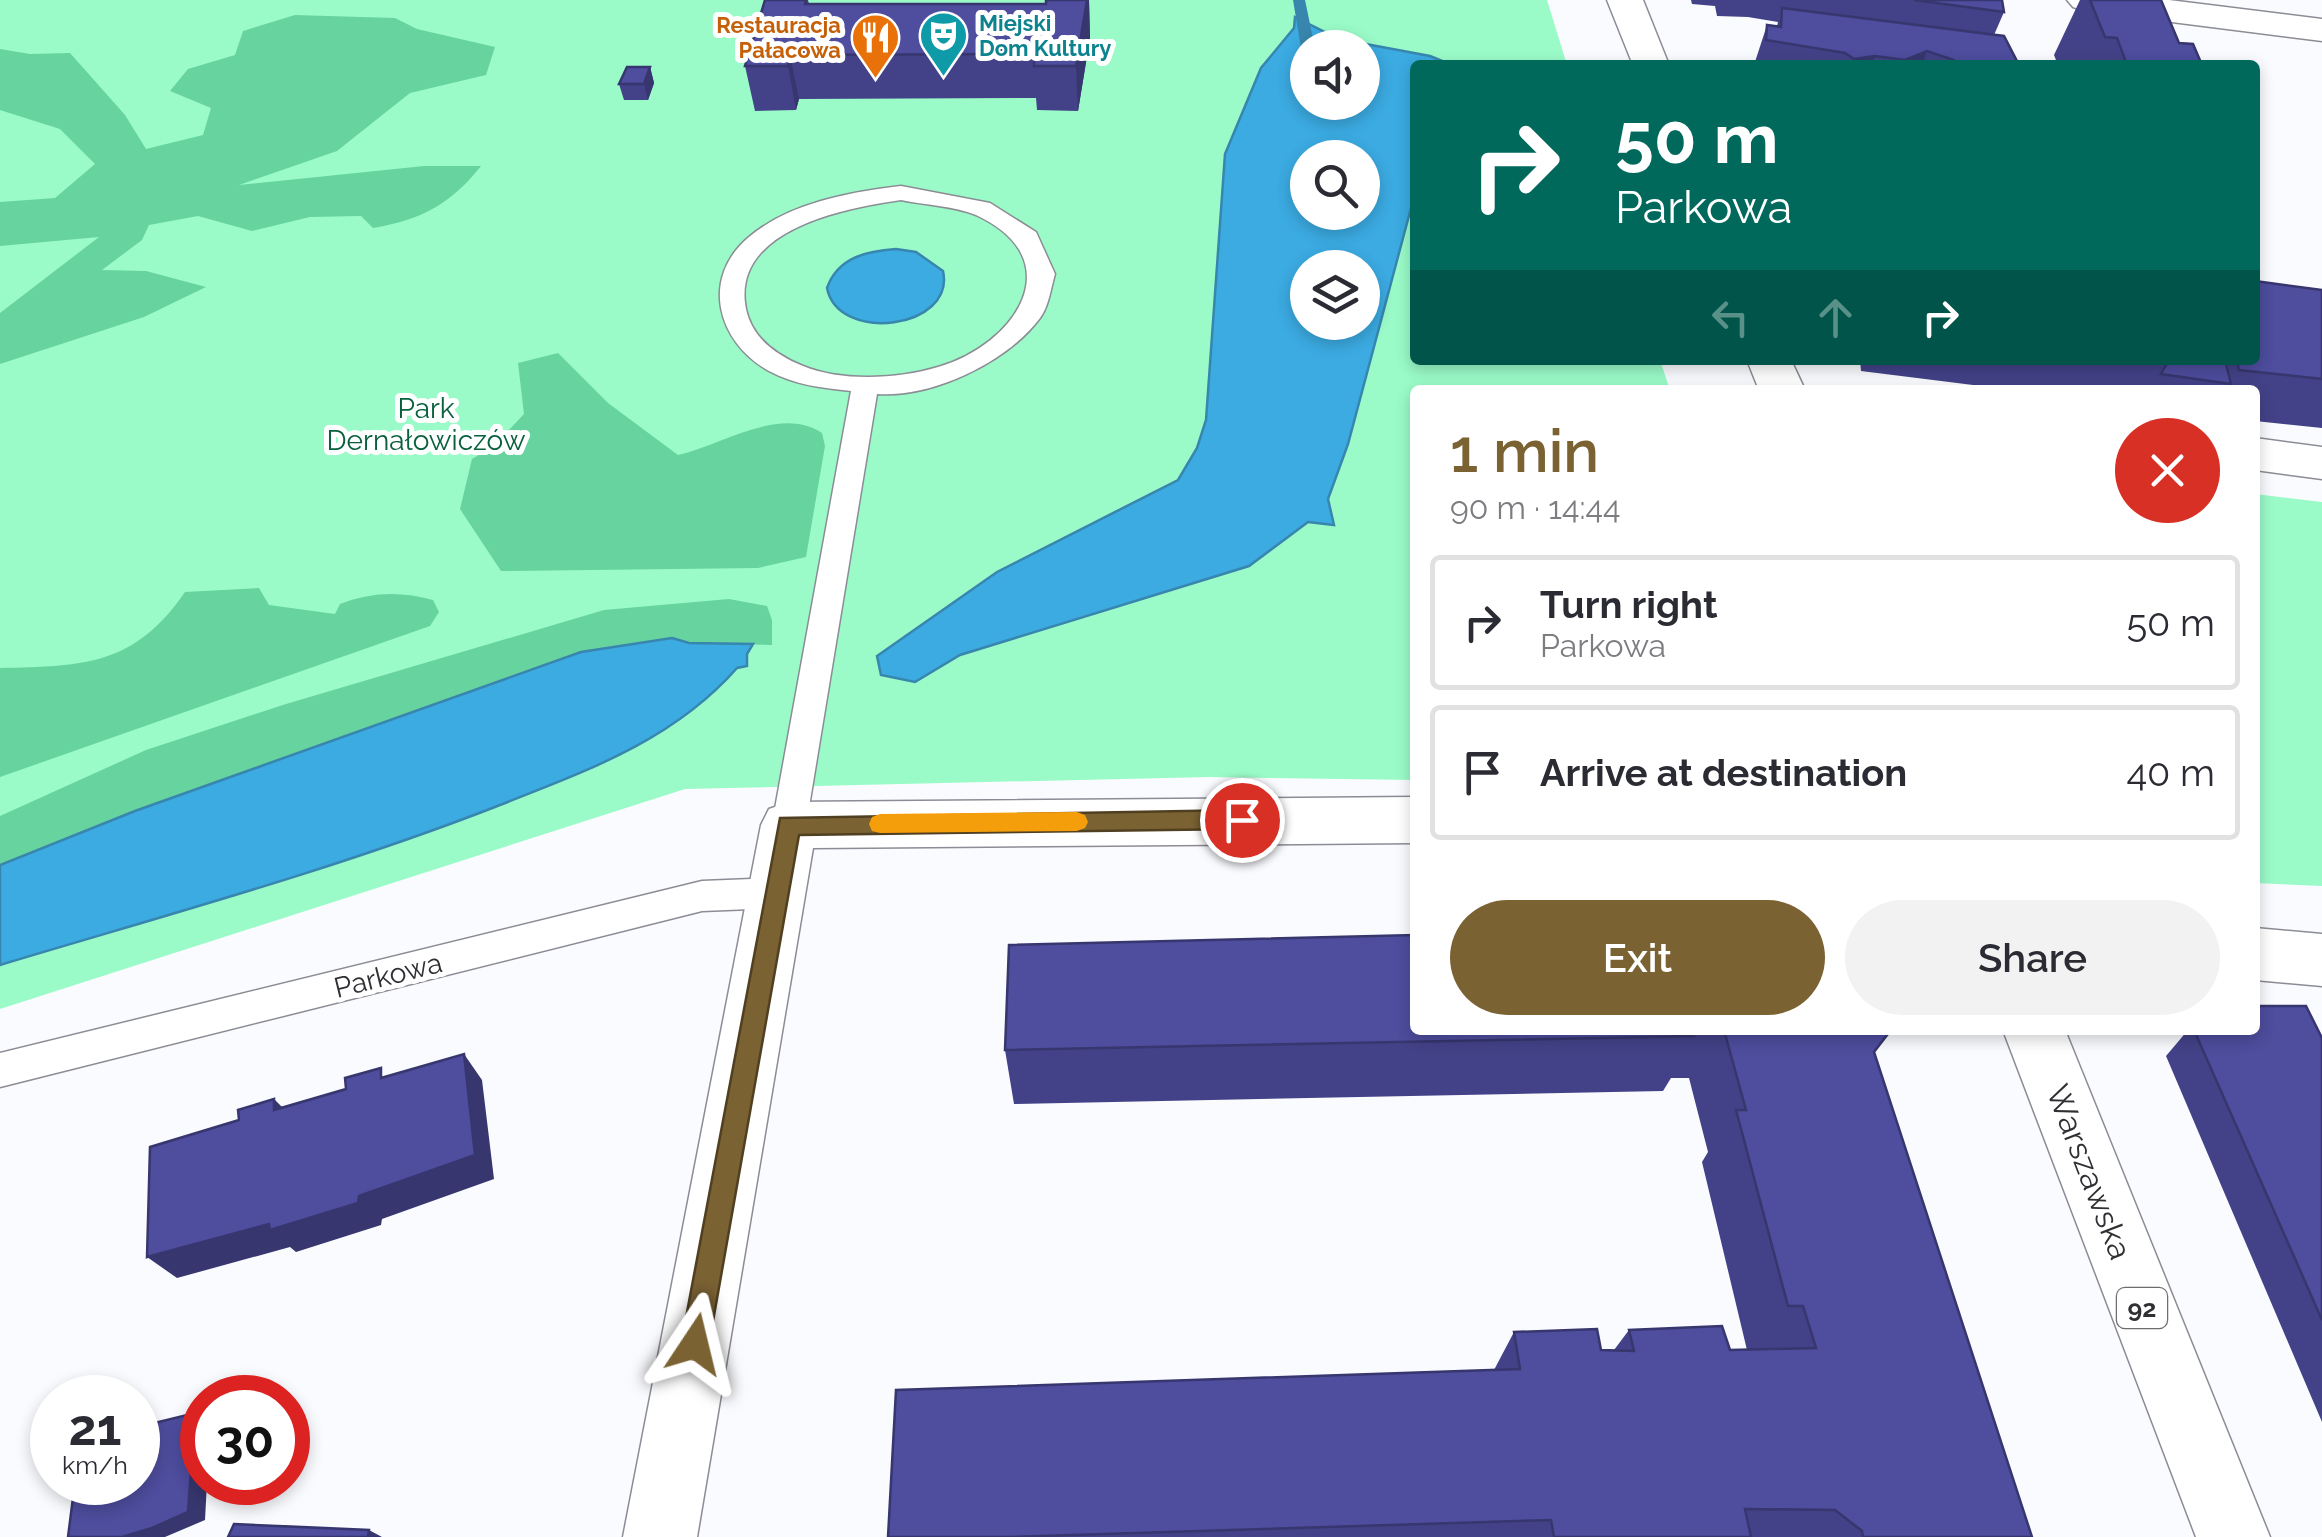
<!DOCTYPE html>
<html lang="en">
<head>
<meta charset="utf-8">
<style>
	:root { --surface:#fff; --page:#f2f2f3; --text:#2b2b33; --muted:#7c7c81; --line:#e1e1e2; --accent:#7b6233 }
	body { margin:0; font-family:Raleway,sans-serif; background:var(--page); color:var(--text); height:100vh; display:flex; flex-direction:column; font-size:38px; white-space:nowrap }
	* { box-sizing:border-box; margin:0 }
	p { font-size:32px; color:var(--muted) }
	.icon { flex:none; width:55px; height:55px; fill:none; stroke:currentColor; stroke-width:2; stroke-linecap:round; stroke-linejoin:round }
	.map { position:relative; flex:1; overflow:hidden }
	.drawer { position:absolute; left:1410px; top:385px; width:850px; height:650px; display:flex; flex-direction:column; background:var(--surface); border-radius:10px; box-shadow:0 5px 15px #0003 }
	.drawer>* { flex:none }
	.guide { position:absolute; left:1410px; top:60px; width:850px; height:305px; border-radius:10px; box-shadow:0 5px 15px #0003; background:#00695c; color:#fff; overflow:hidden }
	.controls { position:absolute; left:1290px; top:30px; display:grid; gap:20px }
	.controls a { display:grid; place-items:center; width:90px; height:90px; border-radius:50%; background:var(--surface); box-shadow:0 5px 15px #0003; font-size:50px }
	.speed { position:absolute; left:30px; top:1375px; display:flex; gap:20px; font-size:50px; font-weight:700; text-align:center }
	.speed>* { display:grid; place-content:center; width:130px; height:130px; border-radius:50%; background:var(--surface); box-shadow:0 5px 15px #0003; line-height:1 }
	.speed small { font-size:25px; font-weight:400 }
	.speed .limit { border:15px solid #d22; background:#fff; color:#111 }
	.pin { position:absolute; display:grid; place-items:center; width:85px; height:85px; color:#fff; margin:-42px; border:5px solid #fff; border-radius:50%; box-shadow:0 2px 10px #0007 }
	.me { position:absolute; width:110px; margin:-55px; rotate:10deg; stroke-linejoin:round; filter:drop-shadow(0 0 8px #0008) }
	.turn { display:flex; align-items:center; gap:35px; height:210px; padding:0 40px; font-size:45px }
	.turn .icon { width:130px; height:130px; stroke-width:2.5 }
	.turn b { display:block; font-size:70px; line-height:85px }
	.lanes { display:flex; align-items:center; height:95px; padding:0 40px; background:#0003; justify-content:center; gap:50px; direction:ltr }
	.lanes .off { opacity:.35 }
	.round { display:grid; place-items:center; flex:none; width:105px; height:105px; border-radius:52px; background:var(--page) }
	.headline { display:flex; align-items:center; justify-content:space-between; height:170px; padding:0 40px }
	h1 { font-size:60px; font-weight:600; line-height:75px; color:var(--accent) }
	.button { display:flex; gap:20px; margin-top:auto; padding:20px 40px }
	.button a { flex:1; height:115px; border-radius:60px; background:var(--accent); color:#fff; font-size:40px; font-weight:600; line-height:115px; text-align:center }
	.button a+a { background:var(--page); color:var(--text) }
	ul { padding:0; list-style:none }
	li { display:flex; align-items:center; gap:30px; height:135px; margin:0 20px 15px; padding:0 20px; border:5px solid var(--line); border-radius:10px }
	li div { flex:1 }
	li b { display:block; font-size:38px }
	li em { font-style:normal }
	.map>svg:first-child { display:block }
</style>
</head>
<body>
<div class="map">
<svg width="2322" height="1537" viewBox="0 0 2322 1537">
	<rect width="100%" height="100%" fill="#fafbfe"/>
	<path fill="#9afbc8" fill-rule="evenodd" d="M0,0h1547l20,65h-152v295h245l10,30h-255v390l-206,-3 -524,12 -685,220zM1308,48h54v54h-54zM1308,158h54v54h-54zM1308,268h54v54h-54z
		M2255,494l67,8v384l-67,-3z"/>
	<path fill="#67d39e" d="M295,15l100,3 22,11 78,18 -9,28 -76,18 -73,58 -98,34 185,-19h57c-30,38 -60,54 -108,62l-12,-12 -51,1 -58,14 -54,-15 -49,9 -7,15 -40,30 44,1 60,16 -62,30 -144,47v-51l99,-76 -99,9v-44l55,-4 40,-34 -35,-35 -60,-19v-61l30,5 40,-1 55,62 21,34 57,-14 8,-27 -41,-17 18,-22 47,-14 8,-24z
		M558,353l50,50 70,52c44,-10 102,-50 144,-22l3,13 -19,111 -48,11 -257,3 -41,-62 12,-50 23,-14 29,-31 -6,-51z
		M259,588l10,17 66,9 5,-10c31,-12 61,-13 93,-4l6,12 -9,14 -430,151v-109c84,-2 134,-2 185,-76z
		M729,599l38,7 5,14v25l-83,-2 -17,-5 -537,173 -135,54v-49l146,-66 140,-46 318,-94z"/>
	<path fill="#3babe2" stroke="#3886ae" stroke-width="2.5" fill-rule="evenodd" d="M1295,17l44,22 91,17 22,9h-37v128l-67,251 -20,55 6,26 -26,-3 -59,44 -289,89 -45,27 -34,-7 -4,-19 120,-84 181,-92 19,-32 9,-28 19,-266 36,-86 33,-40zM1308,48h54v54h-54zM1308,158h54v54h-54zM1308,268h54v54h-54z
		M896,249l20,3 27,19c13,58 -105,73 -116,17 11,-31 40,-37 69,-39z
		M672,638l17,5 64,1 -6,10v12l-10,2c-65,74 -154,104 -242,139 -162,63 -329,108 -495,158v-100l135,-54 446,-159z"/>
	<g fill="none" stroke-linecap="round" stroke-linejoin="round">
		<path fill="#3886ae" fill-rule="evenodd" d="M1293,0h12l10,48h-7v4l-7,-4z"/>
		<defs>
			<path id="lane" d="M901,186l89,17 46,29 19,42c-4,13 -6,32 -15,44 -33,44 -107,80 -163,76l-71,431 -5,10 -12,4 -12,-4 -5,-10 79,-434c-29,-3 -56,-6 -82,-20 -52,-29 -69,-93 -20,-134 40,-34 101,-45 152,-51zM901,200c23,5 53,6 75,15 97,45 39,130 -38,152 -40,12 -96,15 -135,-1 -27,-11 -51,-28 -57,-57 -16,-79 98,-101 155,-109z
				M777,878l12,5 5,10 -5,10 -12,5 -75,3 -702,176v-34l702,-172z"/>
			<path id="street" d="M2067,0h102l153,19v22l-237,-30 -12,-4z
				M2255,438l67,9v32l-67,-9z
				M1415,797v46l-602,5 -116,689h-74l138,-712 8,-16 20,-7z
				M2255,928l67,6v52l-67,-6z"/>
			<path id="primary" d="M1607,0h36l26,65h-36z
				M1747,360h44l14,30h-46z
				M2003,1030h62l205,507h-74z"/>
		</defs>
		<use href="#lane" stroke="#8b8c95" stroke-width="3"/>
		<use href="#street" stroke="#8b8c95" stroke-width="3"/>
		<use href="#primary" stroke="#8b8c95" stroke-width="3"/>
		<use href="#lane" fill="#fff" fill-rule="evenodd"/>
		<use href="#street" fill="#fff" fill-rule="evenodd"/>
		<use href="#primary" fill="#fff" fill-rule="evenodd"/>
	</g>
	<path fill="#434288" d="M765,0h43l1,4h237v-4h43l1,38 -12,73 -41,-1 -1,-12 -237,1 -3,11 -41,1 -10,-45z
		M1691,0h311l2,12 -10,23 25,30h-265l13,-40 10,1 1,-4 -30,-5 -31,-1 -2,-10 -23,-2z
		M2080,0h81l18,43 23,22h-144l-4,-10z
		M650,67l4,16 -6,17h-24l-5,-16z
		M2322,290v138l-67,-7v-31h-242l-152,-19 -1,-11h395z
		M1415,1030h476l-17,22 158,485h-1144l606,-167 20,-38 87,18h13l15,-20 101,20h17l-45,-188 6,-10 -19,-74h-18l-8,13 -649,13 -9,-54z
		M2188,1030h67l67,8v384l-156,-366z"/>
	<path fill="#37366f" d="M1087,0h2l1,38 -12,73 -2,-45z
		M1927,51l-5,14h-19l2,-5z
		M790,55l9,44 -3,11 -8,-44z
		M1875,56l-3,9h-20l2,-6z
		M650,67l4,16 -6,17 -4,-16z
		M464,1054l18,26 12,99 -112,40 -1,6 -85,27 -6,-5 -113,31 -30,-21 212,-61z
		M274,1099l24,24 -24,-13z
		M195,1413l7,4v65h5l-2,38 -40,17h-43z
		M369,1530l13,7h-14z"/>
	<path fill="#4e4d9e" stroke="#37366f" stroke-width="2.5" d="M765,0h41l-1,4h241v-4h41l-11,66h-42v-12l-244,1 -2,11h-43z
		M1914,0h88l2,12z
		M2090,0h71l18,43 14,1 9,21h-75l-10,-27 -12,-1z
		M1782,8l222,28 15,29h-62l-3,-5 -27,-9 -22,9 -30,-4 -21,3 -9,-6 -79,-13 1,-15 14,2z
		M627,67h23l-6,17h-25z
		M2255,281l67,9v89l-83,-9 -2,-10h18z
		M2225,360l6,24 -70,-10 8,-14z
		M1415,935v95h277l2,6 -689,14 4,-105z
		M2255,1006h51l16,32v282l-128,-290h61z
		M1724,1030h167l-17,22 158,485h-169l-1,-6 -27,-21 -90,-1 6,28h-197l-3,-17 -544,17h-119l8,-147 624,-21 -6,-37 83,-3 4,21 33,1 -5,-21 93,-4 8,24 86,-2 -13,-42h-15l-52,-196h10z
		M464,1054l11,101 -116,41 -1,7 -88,27 -1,-6 -122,33 3,-110 89,-27 -1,-10 36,-11v11l72,-21 -1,-11 36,-10v10z
		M195,1413l-7,99 -36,16 -30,9h-54l7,-55h63v-55z
		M234,1524l135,6 -1,7h-140z"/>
	<path fill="#7b6233" stroke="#504021" stroke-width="2.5" d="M1242,810l8,3 4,7 -4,6 -8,3 -443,6 -90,509 -4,10 -10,4 -10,-4 -4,-10 99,-526z"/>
	<path fill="#f59e0b" d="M1077,812l8,3 3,7 -3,6 -8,3 -197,2 -8,-2 -3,-7 3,-7 8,-3z"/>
	<defs>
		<symbol id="theatre-pin" viewBox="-11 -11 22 30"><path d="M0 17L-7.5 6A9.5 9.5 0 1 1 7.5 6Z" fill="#0f9aa8" stroke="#fff"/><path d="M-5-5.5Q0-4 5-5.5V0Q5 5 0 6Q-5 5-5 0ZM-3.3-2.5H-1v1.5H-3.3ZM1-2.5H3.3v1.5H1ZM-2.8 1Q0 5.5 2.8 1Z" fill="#fff"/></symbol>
		<symbol id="restaurant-pin" viewBox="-11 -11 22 30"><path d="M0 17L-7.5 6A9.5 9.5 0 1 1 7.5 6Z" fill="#e8710a" stroke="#fff"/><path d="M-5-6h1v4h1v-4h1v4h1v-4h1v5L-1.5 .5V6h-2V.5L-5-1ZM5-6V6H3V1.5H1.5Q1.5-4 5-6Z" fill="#fff"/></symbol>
	</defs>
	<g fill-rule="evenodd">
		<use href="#theatre-pin" x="916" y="8" width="55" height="75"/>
		<use href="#restaurant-pin" x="848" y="10" width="55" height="75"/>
	</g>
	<g text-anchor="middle" stroke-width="10" stroke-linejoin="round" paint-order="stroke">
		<g font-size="22" font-weight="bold" fill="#0d838f" stroke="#fff" text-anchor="start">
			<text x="979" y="31">Miejski<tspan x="979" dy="25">Dom Kultury</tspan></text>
		</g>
		<g font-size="22" font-weight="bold" fill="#c56008" stroke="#fff" text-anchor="end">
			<text x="841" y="33">Restauracja<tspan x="841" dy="25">Pałacowa</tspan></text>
		</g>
		<rect fill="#fff" stroke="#6e6e71" stroke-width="2.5" x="2117" y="1288" width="50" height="40" rx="8"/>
		<g font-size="25" font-weight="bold" fill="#303034">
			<text x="2142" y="1317">92</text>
		</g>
		<g font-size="28" fill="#09603e" stroke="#fff">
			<text x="426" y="418">Park<tspan x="426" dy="32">Dernałowiczów</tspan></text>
		</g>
		<g font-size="28" fill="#303034" stroke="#fff">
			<text transform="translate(388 975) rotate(-14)" y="10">Parkowa</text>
		</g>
		<g font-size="32" fill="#303034" stroke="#fff">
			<text transform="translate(2089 1172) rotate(69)" y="11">Warszawska</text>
		</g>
	</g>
</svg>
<div class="controls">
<a><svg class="icon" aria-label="sound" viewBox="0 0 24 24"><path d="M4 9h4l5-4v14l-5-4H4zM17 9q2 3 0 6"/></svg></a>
<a><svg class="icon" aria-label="search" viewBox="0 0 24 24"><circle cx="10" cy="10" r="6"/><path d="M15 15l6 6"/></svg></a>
<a><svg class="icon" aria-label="layers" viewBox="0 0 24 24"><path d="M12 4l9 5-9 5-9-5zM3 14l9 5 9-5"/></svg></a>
</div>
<div class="speed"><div>21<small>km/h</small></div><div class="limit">30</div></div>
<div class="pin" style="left:1242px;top:820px;background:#d93025"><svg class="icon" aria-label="arrive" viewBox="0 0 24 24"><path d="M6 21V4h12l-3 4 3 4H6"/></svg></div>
<svg class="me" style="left:695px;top:1344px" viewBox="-20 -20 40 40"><path d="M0-17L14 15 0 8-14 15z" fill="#7b6233" stroke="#fff" stroke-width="4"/></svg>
<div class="guide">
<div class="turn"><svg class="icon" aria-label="right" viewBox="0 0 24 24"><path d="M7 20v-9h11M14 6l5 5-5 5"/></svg><div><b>50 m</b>Parkowa</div></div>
<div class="lanes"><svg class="icon off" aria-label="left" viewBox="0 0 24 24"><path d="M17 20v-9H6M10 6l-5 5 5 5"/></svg><svg class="icon off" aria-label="ahead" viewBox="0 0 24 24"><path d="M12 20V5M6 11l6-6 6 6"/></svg><svg class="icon" aria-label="right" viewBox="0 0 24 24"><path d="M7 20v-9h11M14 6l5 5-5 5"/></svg></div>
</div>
<section class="drawer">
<div class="headline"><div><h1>1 min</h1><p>90 m · 14:44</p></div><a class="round" style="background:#d93025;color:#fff"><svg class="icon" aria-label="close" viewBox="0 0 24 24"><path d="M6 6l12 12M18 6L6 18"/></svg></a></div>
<ul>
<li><svg class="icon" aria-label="right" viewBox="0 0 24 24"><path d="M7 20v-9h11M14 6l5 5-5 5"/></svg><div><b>Turn right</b><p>Parkowa</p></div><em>50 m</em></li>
<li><svg class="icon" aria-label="arrive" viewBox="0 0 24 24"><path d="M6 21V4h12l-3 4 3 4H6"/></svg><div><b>Arrive at destination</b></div><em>40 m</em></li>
</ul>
<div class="button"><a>Exit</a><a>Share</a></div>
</section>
</div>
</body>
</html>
